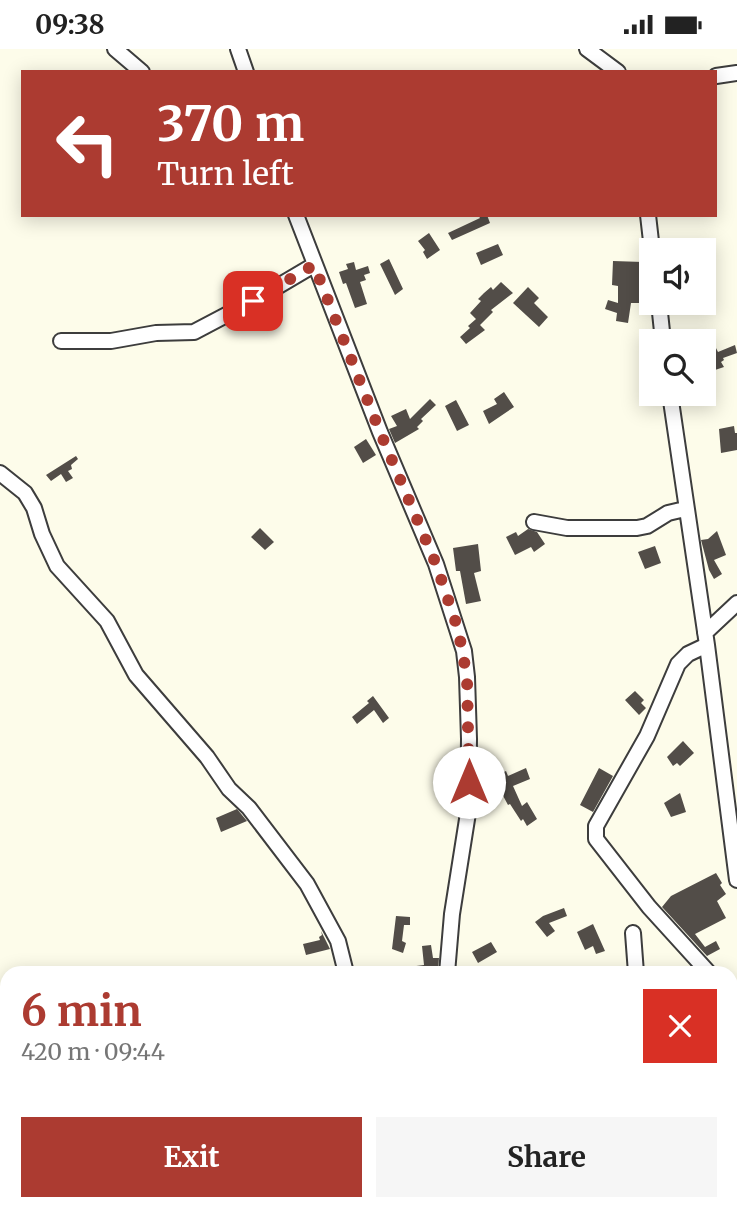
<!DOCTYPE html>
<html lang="en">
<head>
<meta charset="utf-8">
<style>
	:root { --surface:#fff; --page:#f6f6f6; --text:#222; --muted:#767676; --accent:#ac3b31 }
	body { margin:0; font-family:Merriweather,serif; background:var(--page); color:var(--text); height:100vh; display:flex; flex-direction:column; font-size:26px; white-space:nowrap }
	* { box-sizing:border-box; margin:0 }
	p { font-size:23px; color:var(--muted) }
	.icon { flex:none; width:38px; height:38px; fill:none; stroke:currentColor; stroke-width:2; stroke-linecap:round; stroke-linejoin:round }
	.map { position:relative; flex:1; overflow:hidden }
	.drawer { position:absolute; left:0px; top:917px; width:738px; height:245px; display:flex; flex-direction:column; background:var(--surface); border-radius:21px 21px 0 0; box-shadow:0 4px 18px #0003 }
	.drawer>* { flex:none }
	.guide { position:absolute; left:21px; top:21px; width:696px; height:147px; border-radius:0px; box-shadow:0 4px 18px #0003; background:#ac3b31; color:#fff; overflow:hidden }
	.tools { position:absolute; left:639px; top:189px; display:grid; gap:14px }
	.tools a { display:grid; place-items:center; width:77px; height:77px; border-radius:0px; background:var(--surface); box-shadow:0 4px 18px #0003; font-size:35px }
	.pin { position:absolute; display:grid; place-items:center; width:60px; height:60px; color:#fff; margin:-30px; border-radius:14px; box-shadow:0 4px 10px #0006 }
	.me { position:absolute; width:77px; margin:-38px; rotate:0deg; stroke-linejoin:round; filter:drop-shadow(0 0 5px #0008) }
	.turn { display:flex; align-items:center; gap:24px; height:147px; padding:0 21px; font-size:32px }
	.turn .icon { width:91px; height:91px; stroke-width:2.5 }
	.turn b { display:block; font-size:49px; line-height:60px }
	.round { display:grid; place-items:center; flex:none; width:74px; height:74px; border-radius:0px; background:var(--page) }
	.summary { display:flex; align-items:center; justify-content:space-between; height:119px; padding:0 21px }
	h1 { font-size:42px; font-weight:700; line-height:52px; color:var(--accent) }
	.action { display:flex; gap:14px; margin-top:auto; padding:14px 21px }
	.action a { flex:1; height:80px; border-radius:0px; background:var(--accent); color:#fff; font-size:28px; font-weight:700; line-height:80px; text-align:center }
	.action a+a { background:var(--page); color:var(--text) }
	.status { display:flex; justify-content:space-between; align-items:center; height:49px; padding:0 35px; background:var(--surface); direction:ltr }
	.status svg { height:19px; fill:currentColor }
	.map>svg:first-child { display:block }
</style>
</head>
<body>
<div class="status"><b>09:38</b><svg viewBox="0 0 49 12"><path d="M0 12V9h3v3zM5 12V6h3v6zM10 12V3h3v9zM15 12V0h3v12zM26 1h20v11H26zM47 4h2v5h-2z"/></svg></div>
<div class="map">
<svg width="737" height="1162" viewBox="0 0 737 1162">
	<rect width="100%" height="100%" fill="#fdfcea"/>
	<path fill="#524d48" d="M478,166h9l3,8 -38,17 -4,-7 32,-15z
		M429,184l11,17 -13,9 -4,-7 2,-2 -7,-9z
		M498,195l5,11 -22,10 -5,-12z
		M389,210l14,30 -8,6 -15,-31z
		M613,212l30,1v23h2l1,18h-15l-3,20 -12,-2 1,-8 -12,-4 3,-9 10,3v-17l-6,-1z
		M354,213l2,8 12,-4 2,7 -6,2 2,5 -6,2 7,22 -12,4 -9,-25 -3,1 -4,-12 9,-3 -2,-5z
		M501,233l12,11 -22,17 2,2 -13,13 5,5 -19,14 -6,-7 10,-9 -2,-2 8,-7 -6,-6 11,-12 -3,-2 6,-6 7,-6 2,3z
		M528,238l11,11 -5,5 14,14 -9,10 -26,-24z
		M713,293l5,10 17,-7 2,8 -14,5 1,2 -3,2 3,5 -18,6 -2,-5v-22z
		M504,343l10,15 -25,17 -6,-13 14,-7 -3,-5z
		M430,350l6,6 -15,14 2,2 -6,6 2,2 -24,14 -6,-14 8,-3 -6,-10 15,-7 4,10z
		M456,351l13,25 -12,6 -12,-25z
		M734,377l1,7h2v17l-16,3 -2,-24z
		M366,390l10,16 -13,8 -9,-16z
		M76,407l2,3 -7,6 1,4 -4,2 5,7 -7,4 -5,-8 -10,7 -5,-6z
		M260,479l14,14 -9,8 -14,-13z
		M528,480l9,3 8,12 -11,8 -3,-5 -16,8 -9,-18 10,-5 2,4z
		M717,482l9,24 -12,5 8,14 -8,5 -5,-9 -8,-30 7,-1z
		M478,495l3,27 -7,2 7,28 -15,3 -6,-33h-4l-3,-23z
		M655,497l6,17 -16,6 -7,-17z
		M635,642l9,9 -3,3 5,5 -7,7 -14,-15z
		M373,647l16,22 -6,5 -9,-13 -17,14 -5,-7 17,-14 -2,-2z
		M683,692l11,12 -14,13 -3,-3 -4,3 -6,-9z
		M526,719l4,11 -17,7 9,20 5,-4 10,17 -10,7 -4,-7 -2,2 -11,-17 -2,1 -15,-28 13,-6 2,5z
		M599,719l14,8 -20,36 -13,-7z
		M680,744l6,19 -15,5 -7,-14z
		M237,760l10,12 -26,11 -5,-14z
		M716,824l6,10 -2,2 6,9 -9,7 9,17 -31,16 10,13 11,-6 4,8 -13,7 -45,-49 9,-11z
		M564,859l3,8 -18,7 6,8 -8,6 -12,-15 8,-6z
		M396,867l14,1v8h-6l-2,16 4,2 -3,10 -11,-4z
		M593,875l12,27 -9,3 -3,-8 -8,4 -8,-18z
		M321,882l9,18 -24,6 -3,-11 17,-4 -1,-3 3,-2z
		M491,893l6,10 -19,11 -6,-11z
		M431,896l2,13h6l-1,12h-13v3h-24v-5l23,-3 -2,-19z"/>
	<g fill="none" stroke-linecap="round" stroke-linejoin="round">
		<defs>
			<path id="minor" d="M115,0l27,23
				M238,0l8,23
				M587,0l31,23
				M716,27l21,-3
				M296,166l84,217 56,132 28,87 3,26 2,62 -1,74 -16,101 -5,59
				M648,166l4,35
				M659,254l4,38
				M61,292h50l45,-8 38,-1 59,-31 61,-36
				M670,345l37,251 30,235
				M0,424l25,20 9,15 8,26 15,32 50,55 29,54 71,82 22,32 20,19 58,76 31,57 8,32
				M534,473l33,6h70l10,-2 21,-13 17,-4
				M705,584l32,-30
				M707,596l-19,9 -10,10 -31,72 -51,90v13l53,68 60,66
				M633,884l3,40
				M732,948l5,6
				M732,1002l5,-4
				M732,1135l5,-3
				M263,1155l2,7
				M488,1155l7,7
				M674,1155l3,7
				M402,1162l1,-7
				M691,1162l10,-7"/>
		</defs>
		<use href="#minor" stroke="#3d3d3d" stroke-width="18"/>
		<use href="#minor" stroke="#fff" stroke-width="14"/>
	</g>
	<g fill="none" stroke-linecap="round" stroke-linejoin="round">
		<path stroke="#ac3b31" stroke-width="12" stroke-dasharray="0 21.6" d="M253,252l61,-36 66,167 56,132 22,65 9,48 2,105"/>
	</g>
</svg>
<div class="tools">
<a><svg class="icon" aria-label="sound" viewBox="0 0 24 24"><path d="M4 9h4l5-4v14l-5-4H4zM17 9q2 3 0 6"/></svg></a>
<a><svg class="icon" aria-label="search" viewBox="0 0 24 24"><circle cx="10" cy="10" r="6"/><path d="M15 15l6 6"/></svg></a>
</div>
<div class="pin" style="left:253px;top:252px;background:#d93025"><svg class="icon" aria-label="arrive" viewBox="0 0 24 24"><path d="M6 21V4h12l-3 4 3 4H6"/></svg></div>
<svg class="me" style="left:469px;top:733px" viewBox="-20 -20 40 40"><circle r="19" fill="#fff"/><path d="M0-13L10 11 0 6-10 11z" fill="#ac3b31"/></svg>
<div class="guide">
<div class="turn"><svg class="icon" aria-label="left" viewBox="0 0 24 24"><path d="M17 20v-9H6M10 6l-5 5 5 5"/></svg><div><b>370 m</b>Turn left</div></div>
</div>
<section class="drawer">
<div class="summary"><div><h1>6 min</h1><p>420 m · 09:44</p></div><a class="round" style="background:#d93025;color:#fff"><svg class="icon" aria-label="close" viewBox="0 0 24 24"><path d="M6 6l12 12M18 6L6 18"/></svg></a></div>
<div class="action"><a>Exit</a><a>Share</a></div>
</section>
</div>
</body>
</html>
